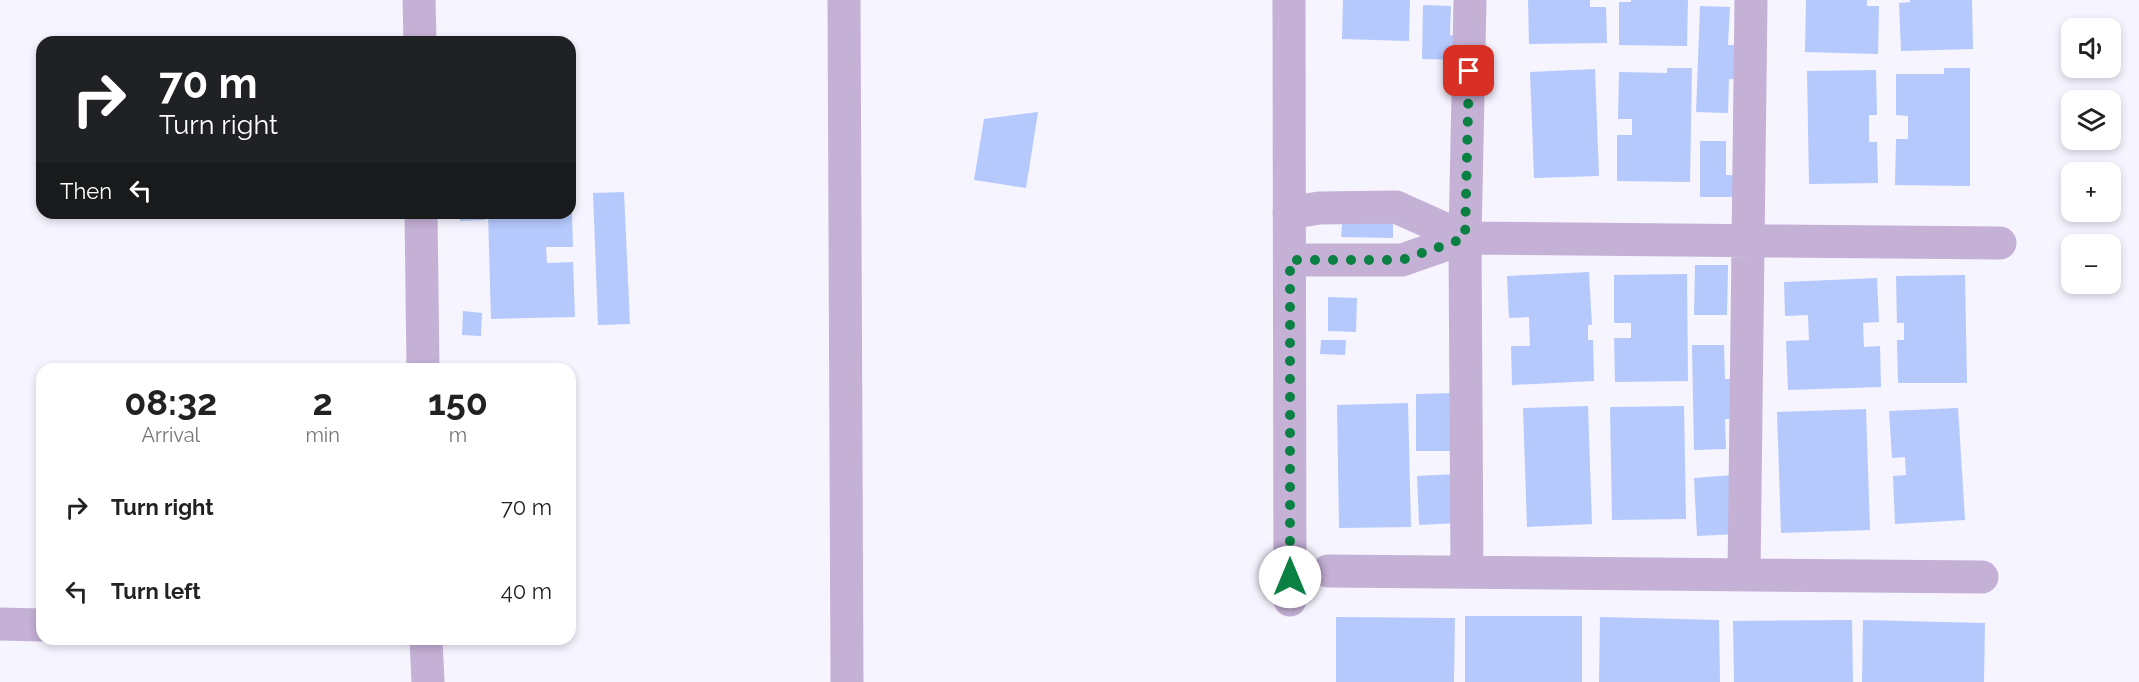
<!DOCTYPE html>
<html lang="en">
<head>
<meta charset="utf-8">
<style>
	:root { --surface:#fff; --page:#f2f2f2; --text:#222; --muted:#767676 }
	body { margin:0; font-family:Raleway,sans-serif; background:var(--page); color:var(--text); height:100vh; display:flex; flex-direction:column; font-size:22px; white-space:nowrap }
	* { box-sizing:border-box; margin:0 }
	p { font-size:20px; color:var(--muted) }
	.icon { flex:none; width:33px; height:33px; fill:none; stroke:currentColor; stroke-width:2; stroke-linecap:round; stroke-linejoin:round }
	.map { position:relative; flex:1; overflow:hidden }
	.side { position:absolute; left:36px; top:363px; width:540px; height:282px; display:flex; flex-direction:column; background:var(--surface); border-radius:18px; box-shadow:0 3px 9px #0003 }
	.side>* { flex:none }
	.hud { position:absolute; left:36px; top:36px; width:540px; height:183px; border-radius:18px; box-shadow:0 3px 9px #0003; background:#202124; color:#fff; overflow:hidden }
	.tools { position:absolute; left:2061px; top:18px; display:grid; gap:12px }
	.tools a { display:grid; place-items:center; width:60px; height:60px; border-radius:12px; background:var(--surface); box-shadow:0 3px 9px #0003; font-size:30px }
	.pin { position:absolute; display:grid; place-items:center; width:51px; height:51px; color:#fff; margin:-26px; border-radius:12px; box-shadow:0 3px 9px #0006 }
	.me { position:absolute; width:66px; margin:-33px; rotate:0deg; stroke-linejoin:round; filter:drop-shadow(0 0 4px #0008) }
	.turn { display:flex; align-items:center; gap:21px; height:126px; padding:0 24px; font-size:27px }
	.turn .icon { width:78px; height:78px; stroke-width:2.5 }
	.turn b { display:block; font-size:42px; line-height:51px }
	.then { display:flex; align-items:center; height:57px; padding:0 24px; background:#0003; gap:12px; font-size:22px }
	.eta { display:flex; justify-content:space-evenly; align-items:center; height:102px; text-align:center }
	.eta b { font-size:36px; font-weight:700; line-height:42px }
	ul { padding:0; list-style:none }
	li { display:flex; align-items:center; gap:18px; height:84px; padding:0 24px }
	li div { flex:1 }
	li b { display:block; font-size:22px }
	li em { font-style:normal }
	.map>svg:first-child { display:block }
</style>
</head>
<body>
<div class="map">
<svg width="2139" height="682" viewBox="0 0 2139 682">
	<rect width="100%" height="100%" fill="#f5f4ff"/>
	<path fill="#b5c9fd" d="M1343,0h67l-1,41 -67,-2z
		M1528,0h62v7h16l1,36 -78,1z
		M1631,0h57l-1,46 -68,-1v-43h12z
		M1806,0h61v6h12l-1,48 -73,-2z
		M1910,0h62l1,49 -72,2 -2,-48 11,-1z
		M1423,5l28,1 -1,29 7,1v24l-35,-1z
		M1700,6l30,1 -2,38h15l-2,34h-12l-1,34 -32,-1z
		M1667,68h25l-2,114 -73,-1v-46h15v-16h-14l1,-47 48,1z
		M1944,68h26v118l-75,-1 1,-46h12v-23l-12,-1v-41h48z
		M1595,69l4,107 -65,2 -4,-106z
		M1876,70l1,45h-8v27h8l1,41 -69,1 -2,-113z
		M1038,112l-12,76 -52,-8 10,-61z
		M1700,141h26v34h8v22h-34z
		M624,192l6,132 -32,1 -5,-132z
		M1393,211v27l-52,-1 2,-23z
		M460,213h25v7l-25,1z
		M488,213h84l1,34h-27l1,16 26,-1 2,55 -84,2z
		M1695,265h33l-1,50h-33z
		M1589,272l3,53h-4v15h5l1,41 -82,4 -1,-39h19l-1,-29 -20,1 -2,-42z
		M1687,274l1,107 -73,1 -1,-44h17v-15h-17v-48z
		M1965,275l2,108h-69l-1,-43h7v-17h-7l-1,-47z
		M1877,278l2,44 -16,1 1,24 16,-1 1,41 -93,3 -2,-49 23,-1 -1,-25 -23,1 -1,-34z
		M1328,297l29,1 -1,34 -28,-1z
		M463,311l19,2 -1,23 -19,-1z
		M1321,340h25l-1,15 -25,-1z
		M1692,345h32l1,34h10l1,40h-11l1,30 -32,1z
		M1457,393l1,58h-42v-57z
		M1408,403l3,124 -72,1 -2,-123z
		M1588,406l4,118 -65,3 -4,-119z
		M1684,406l2,113 -74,1 -2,-113z
		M1958,408l7,112 -70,4 -2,-48 13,-1 -1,-18 -13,1 -3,-47z
		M1866,409l4,121 -89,3 -4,-121z
		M1456,474l2,49 -39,2 -2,-49z
		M1733,475l3,59 -39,2 -3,-58z
		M1465,616h117v66h-117z
		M1336,617l119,1 -1,64h-118z
		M1600,617l119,3 1,62h-121z
		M1852,620l1,62h-119l-1,-61z
		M1863,620l122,3 -1,59h-122z"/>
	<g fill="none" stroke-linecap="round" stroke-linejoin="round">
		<path stroke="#c5b0d6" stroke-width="33" d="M419,0l1,42
			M844,0l3,682
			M1289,0l1,600
			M421,213l2,156
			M1289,213l30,-5 77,-1 69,31
			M1290,260h112l63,-22 535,5
			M1328,571l654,6
			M1467,572l-2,-334 5,-238
			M1744,575l7,-575
			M0,624l42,1
			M426,639l2,43"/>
	</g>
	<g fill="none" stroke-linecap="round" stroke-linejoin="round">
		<path stroke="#0b8043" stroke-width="10" stroke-dasharray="0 18" d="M1290,577v-317h112l63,-22 4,-167"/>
	</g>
</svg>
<div class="tools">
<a><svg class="icon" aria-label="sound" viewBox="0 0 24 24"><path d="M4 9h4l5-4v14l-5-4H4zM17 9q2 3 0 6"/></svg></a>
<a><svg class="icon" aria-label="layers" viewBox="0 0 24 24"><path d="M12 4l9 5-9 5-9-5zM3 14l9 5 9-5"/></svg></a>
<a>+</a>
<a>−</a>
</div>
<div class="pin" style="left:1469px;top:71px;background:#d93025"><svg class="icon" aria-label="arrive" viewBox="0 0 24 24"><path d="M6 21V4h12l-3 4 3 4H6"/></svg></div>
<svg class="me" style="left:1290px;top:577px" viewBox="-20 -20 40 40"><circle r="19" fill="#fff"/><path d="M0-13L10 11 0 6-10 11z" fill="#0b8043"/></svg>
<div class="hud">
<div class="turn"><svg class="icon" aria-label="right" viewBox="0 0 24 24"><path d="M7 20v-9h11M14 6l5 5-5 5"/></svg><div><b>70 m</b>Turn right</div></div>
<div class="then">Then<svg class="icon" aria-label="left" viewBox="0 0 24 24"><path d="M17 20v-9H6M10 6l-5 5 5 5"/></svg></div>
</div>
<section class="side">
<div class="eta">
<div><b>08:32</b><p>Arrival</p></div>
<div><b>2</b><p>min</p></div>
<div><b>150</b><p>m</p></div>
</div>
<ul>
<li><svg class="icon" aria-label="right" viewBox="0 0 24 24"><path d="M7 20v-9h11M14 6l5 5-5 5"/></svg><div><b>Turn right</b></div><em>70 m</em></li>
<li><svg class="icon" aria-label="left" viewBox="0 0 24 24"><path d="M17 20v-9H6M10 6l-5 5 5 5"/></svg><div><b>Turn left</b></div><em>40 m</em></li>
</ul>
</section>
</div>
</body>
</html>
